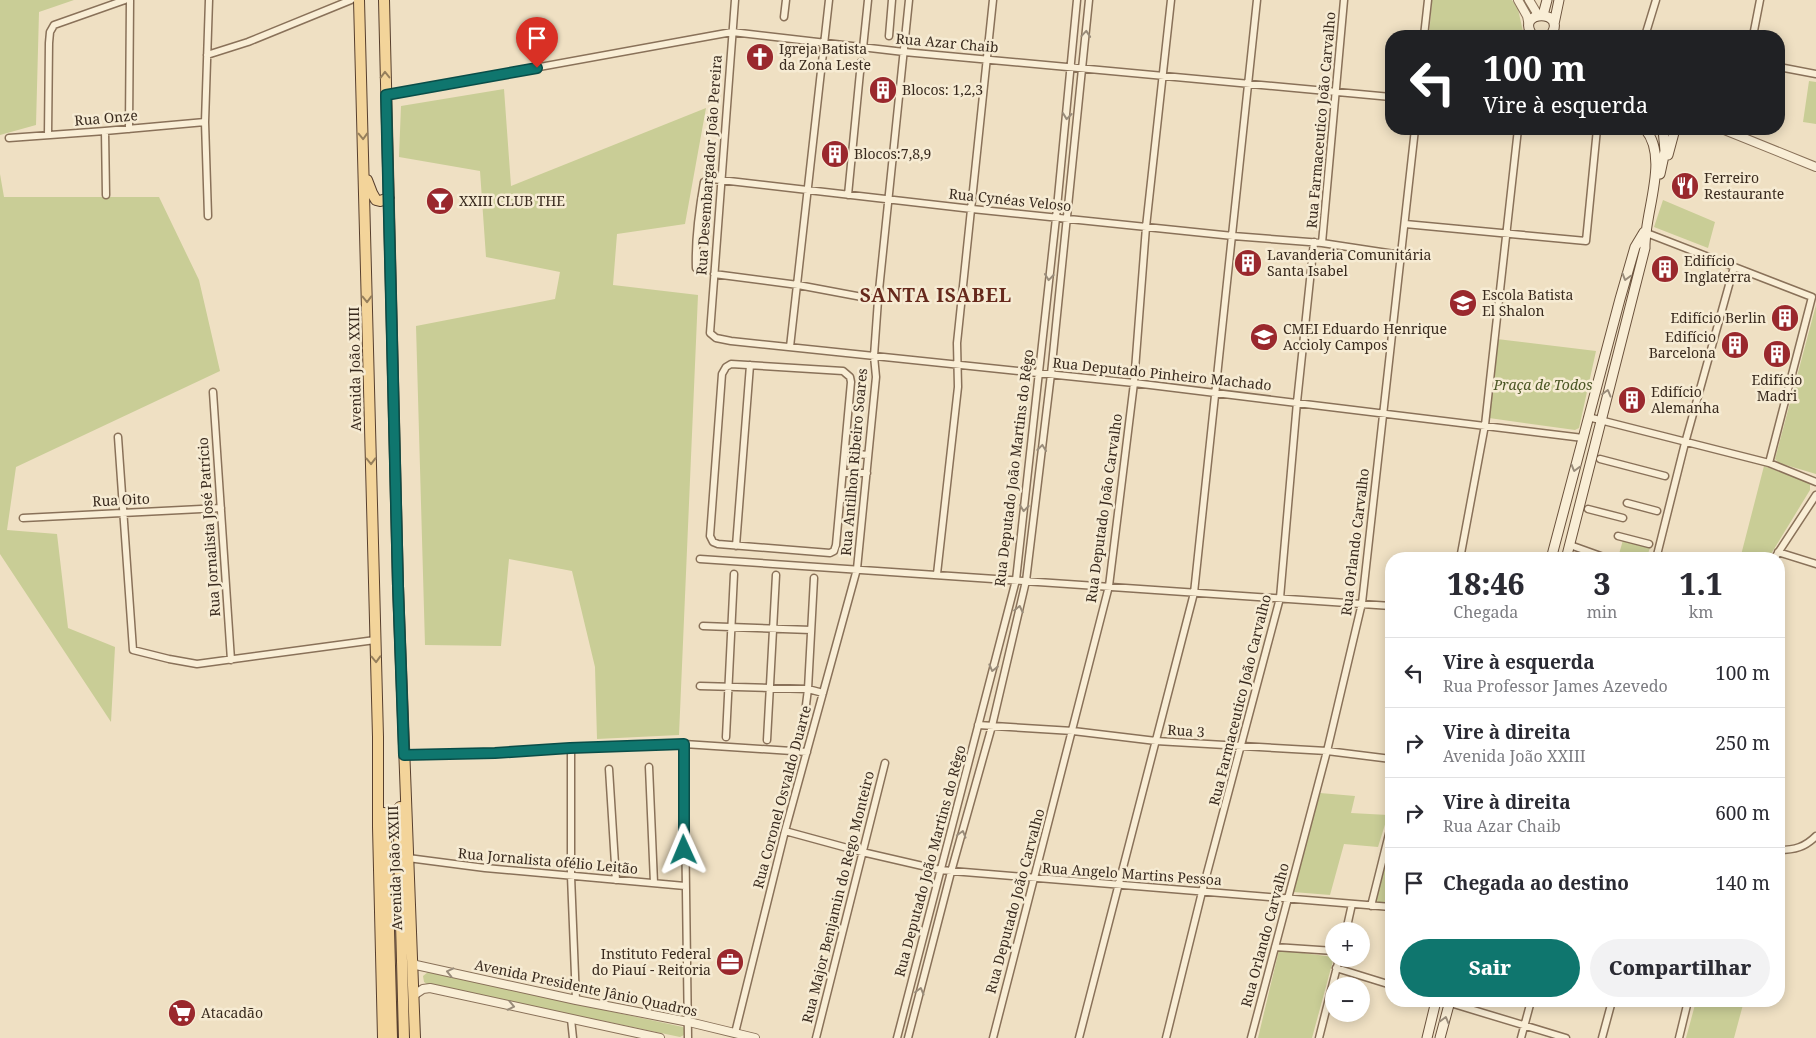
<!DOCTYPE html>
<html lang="pt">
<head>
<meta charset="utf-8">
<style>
	:root { --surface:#fff; --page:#f2f2f3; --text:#2b2b33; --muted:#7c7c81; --line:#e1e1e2; --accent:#0f766e }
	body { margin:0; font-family:"Noto Serif",serif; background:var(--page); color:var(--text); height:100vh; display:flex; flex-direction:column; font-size:19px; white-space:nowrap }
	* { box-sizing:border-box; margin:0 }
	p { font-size:16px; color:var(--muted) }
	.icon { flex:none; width:28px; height:28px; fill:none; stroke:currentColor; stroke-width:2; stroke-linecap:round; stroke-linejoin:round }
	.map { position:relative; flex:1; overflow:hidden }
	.drawer { position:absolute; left:1385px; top:552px; width:400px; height:455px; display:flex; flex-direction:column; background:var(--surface); border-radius:20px; box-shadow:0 2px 12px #0003 }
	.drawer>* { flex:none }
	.guide { position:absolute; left:1385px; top:30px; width:400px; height:105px; border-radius:20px; box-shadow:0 2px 12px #0003; background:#202124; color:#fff; overflow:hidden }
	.controls { position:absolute; left:1325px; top:922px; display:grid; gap:10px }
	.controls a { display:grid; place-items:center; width:45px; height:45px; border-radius:50%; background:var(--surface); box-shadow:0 2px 12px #0003; font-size:25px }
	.pin { position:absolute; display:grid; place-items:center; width:42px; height:42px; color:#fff; margin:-51px -21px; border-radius:50% 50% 50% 0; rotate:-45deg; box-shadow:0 0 5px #0007 }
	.pin .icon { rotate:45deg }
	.me { position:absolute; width:55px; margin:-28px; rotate:359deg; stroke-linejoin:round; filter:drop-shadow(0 0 4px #0008) }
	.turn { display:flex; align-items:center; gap:18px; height:105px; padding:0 15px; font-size:22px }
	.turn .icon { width:65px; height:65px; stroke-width:2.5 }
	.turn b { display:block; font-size:35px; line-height:42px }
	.eta { display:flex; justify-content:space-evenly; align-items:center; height:85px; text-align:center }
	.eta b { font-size:30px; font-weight:800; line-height:35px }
	.button { display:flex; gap:10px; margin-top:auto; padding:10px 15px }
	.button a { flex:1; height:58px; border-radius:30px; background:var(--accent); color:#fff; font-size:20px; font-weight:800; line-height:58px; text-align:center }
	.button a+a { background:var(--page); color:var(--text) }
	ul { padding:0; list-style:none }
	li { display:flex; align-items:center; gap:15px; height:70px; padding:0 15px; border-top:1px solid var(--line) }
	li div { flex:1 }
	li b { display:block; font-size:19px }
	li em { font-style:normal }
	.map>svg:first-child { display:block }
</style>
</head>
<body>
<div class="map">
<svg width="1816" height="1038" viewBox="0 0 1816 1038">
	<rect width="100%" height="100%" fill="#efe0c3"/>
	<path fill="#c9cd96" d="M0,0h74l-35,12 -3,113 -36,10z
		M1432,0h80l6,9 6,27h-95z
		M1809,81l7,1v42l-13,-2z
		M504,89l7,97 195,-78 -21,116 -68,10 -4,51 85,10 -19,440 -82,4 -2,-72 -23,-96 -63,-12 -8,87 -76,-1 -9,-319 139,-27 5,-27 -74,-15 -6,-86 -81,-14 2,-51z
		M0,174l4,23h155l40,83 21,91 -204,96 -9,63 50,4 11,94 47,19 -4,75 -111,-168z
		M1663,200l52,22 -7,26 -54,-21z
		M1816,305v169l-37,-11 -4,-4z
		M1497,339l99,12 -17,77 -4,2 -86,-12z
		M1764,466l46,17v7l-42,69h-28z
		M1623,540l27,8 -4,11h-11l-16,-5z
		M1320,793l35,3 -4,17 37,2 -10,32 -34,-3 -14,51 -37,-3z
		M1391,839v64l-16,-1z
		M1279,950l55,7 -22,81h-54z
		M428,972l255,55 2,4 -1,4 -4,2 -253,-53 -3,-2 -1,-6z
		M1696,1001h48l-10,37h-48z"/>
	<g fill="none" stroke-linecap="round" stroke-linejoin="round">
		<defs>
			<path id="minor" d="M735,0l-25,333 6,5 15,3 403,42 449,55
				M784,17l2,-17
				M889,36l3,-36
				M1424,36l4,-36
				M1645,36l11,-36
				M1753,36l7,-36
				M863,48l5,-48
				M207,55l41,-13 103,-42
				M1779,67l37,7
				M386,95l346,-63 172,20 487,45
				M129,129l1,-129
				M105,131l1,64
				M48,135l1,-92 1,-11 4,-7 71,-25
				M9,138l96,-7 100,-9
				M848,195l13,-133
				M208,216l-3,-94 4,-122
				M1405,224l181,17 11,-112
				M1644,232l168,65 -43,166
				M1322,243l22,-243
				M696,268c-1,-28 3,-58 8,-86l8,-3 260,30 261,27 89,7 79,12
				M714,274l84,11 80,15
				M790,347l39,-347
				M731,364l112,7 7,6 1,5 -15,163 -2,6 -4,2 -112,-9 -5,-2 -3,-6 12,-162 4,-7z
				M213,392l18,268
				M1588,417l181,46 47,19
				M118,437l15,213 36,9 28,5 178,-24
				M845,453l23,2
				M1600,459l65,17
				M843,473h24
				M1627,503l30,8
				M1588,509l35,9
				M23,518l198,-10
				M1618,536l31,8
				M1570,545l39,14
				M736,546l14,-181
				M1778,552l38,12
				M700,559l691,47
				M1460,559l25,-134 33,-296
				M1656,559l29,-116 49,-176
				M1774,559l42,-64
				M937,574l21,-187 -1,-44 36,-343
				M703,626l108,4
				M700,686l108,3 15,4
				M805,713l3,-24 6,-111
				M978,725l95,6 83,10 171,10 64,8
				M726,737l8,-163
				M767,740l9,-165
				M684,744l4,294
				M571,748v128l5,124
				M405,755l90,-2 76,-5 113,-4 123,8
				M649,767l5,116
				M609,769l7,111
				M785,831l77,21 78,18 451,37
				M1779,850c16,0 26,-3 37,-14
				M408,858l77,10 200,18
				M1371,906l20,-80
				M1346,931l6,-27
				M1275,947l59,4
				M1336,968l55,17
				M1447,1002l119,36
				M571,1019l2,19
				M735,1033l50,-202 72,-262 19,-192 -2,-21 4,-56 31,-300
				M816,1038l69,-275
				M897,1038l119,-458 40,-362 21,-218
				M908,1038l43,-166 41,-146 34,-145 25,-207 38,-374
				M993,1038l116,-452 25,-203 12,-156 25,-227
				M1079,1038l115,-445 63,-593
				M1166,1038l36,-146 78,-294 17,-196 17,-160
				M1251,1038l76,-287 35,-148 53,-474
				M1319,1038l20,-79
				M1521,1038l10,-37
				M1602,1038l10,-37
				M1679,1038l9,-37"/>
			<path id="tertiary" d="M1518,0l9,16 2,10
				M1529,0l9,15
				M1722,129l94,38
				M413,962l3,3 160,35 113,22 66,16
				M414,995l9,-6 7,-1 230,50"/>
			<path id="secondary" d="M1543,15l4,-15
				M1554,24l5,-24
				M1533,36c-20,-27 37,-27 17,0
				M1668,155l7,-26
				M1660,174l5,-23 -2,-22
				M1551,559l69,-260 15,-52 9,-15
				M1566,559l79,-311c-1,-35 25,-90 0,-119
				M1427,1038l9,-37
				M1440,1038l10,-37"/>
			<path id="primary" d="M359,0l19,737v90l5,211
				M384,0l14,586 17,452
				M367,180l5,13 4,7 4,1 9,-3
				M400,807l-1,39 5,192
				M384,813l3,45 5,180"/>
		</defs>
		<use href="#minor" stroke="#897159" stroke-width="9"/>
		<use href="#tertiary" stroke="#897159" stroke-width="10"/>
		<use href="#secondary" stroke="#6b523c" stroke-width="11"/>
		<use href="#primary" stroke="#573f2e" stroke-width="12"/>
		<use href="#minor" stroke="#f9eed6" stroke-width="6"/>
		<use href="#tertiary" stroke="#f9eed6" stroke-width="8"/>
		<use href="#secondary" stroke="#f9eed6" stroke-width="9"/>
		<use href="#primary" stroke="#f3d49a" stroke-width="10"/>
	</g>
	<defs><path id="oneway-chevron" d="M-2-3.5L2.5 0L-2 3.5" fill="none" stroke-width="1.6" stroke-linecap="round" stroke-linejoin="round" transform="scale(1.25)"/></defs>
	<g stroke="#998c7a">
		<use href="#oneway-chevron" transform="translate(1086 34) rotate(-85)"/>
		<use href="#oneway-chevron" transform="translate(1067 116) rotate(96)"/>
		<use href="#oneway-chevron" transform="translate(1049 277) rotate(96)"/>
		<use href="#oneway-chevron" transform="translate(1626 277) rotate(106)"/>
		<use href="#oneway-chevron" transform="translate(1607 393) rotate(-75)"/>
		<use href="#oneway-chevron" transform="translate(1042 448) rotate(-83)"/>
		<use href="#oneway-chevron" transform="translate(1575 468) rotate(105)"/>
		<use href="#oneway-chevron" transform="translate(1024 508) rotate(96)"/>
		<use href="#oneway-chevron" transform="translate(1019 609) rotate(-77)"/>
		<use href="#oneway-chevron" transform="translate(993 668) rotate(104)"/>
		<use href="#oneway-chevron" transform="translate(962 834) rotate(-74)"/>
		<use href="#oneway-chevron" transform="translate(450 972) rotate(-167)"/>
		<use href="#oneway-chevron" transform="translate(920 991) rotate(-75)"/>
		<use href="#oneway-chevron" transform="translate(511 1006) rotate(12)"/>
		<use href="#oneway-chevron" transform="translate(1445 1020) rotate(-75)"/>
	</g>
	<g stroke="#967f5c">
		<use href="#oneway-chevron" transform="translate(385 75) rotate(-91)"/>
		<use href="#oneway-chevron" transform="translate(363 136) rotate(88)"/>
		<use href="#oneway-chevron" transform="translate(367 299) rotate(89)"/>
		<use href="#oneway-chevron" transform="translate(371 461) rotate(89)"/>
		<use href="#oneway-chevron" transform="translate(376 659) rotate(88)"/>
	</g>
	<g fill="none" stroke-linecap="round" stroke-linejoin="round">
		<defs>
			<path id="route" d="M537,68l-151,27 12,491 6,169 91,-2 75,-5 114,-4v106"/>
		</defs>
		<use href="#route" stroke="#0a4d48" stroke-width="12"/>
		<use href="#route" stroke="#0f766e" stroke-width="9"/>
	</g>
	<defs>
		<symbol id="church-disc" viewBox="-11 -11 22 22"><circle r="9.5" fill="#9a282d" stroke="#f6ebd3"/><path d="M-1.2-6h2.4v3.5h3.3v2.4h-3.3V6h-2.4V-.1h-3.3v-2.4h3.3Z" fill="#fff"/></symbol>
		<symbol id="building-disc" viewBox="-11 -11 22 22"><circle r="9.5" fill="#9a282d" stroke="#f6ebd3"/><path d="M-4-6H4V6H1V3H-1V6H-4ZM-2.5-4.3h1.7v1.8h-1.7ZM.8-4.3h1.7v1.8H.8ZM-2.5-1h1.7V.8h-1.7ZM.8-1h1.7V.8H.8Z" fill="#fff"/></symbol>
		<symbol id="restaurant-disc" viewBox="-11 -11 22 22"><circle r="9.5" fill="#9a282d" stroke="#f6ebd3"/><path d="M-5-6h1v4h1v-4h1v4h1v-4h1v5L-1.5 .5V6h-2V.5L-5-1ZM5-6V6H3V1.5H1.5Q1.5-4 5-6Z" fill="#fff"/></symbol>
		<symbol id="bar-disc" viewBox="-11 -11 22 22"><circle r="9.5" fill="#9a282d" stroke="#f6ebd3"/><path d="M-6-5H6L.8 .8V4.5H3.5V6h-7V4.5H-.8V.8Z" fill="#fff"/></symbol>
		<symbol id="school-disc" viewBox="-11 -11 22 22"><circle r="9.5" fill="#9a282d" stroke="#f6ebd3"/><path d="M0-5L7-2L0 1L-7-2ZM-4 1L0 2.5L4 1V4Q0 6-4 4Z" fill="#fff"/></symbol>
		<symbol id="office-disc" viewBox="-11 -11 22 22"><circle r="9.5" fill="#9a282d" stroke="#f6ebd3"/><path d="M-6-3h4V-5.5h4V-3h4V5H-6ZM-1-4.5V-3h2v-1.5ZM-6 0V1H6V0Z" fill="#fff"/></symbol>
		<symbol id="supermarket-disc" viewBox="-11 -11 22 22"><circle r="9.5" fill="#9a282d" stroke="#f6ebd3"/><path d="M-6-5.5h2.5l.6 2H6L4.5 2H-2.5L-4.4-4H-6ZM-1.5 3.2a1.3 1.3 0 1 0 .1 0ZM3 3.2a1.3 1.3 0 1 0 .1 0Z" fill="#fff"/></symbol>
	</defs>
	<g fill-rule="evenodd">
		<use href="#church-disc" x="744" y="41" width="32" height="32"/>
		<use href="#building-disc" x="867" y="74" width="32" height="32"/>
		<use href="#building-disc" x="819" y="138" width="32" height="32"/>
		<use href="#restaurant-disc" x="1669" y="170" width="32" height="32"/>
		<use href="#bar-disc" x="424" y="185" width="32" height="32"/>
		<use href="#building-disc" x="1232" y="247" width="32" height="32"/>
		<use href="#building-disc" x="1649" y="253" width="32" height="32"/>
		<use href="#school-disc" x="1447" y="287" width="32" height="32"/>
		<use href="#building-disc" x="1769" y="302" width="32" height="32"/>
		<use href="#school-disc" x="1248" y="321" width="32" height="32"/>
		<use href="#building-disc" x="1719" y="329" width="32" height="32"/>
		<use href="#building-disc" x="1761" y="338" width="32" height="32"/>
		<use href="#building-disc" x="1616" y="384" width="32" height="32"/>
		<use href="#office-disc" x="714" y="946" width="32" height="32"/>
		<use href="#supermarket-disc" x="166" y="997" width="32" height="32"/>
	</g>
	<g text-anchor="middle" stroke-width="5" stroke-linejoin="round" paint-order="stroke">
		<g font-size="14" fill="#392a1e" stroke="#f6ebd3">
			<text transform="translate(947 43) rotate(5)" y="5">Rua Azar Chaib</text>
			<text transform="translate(106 118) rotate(-5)" y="5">Rua Onze</text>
			<text transform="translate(1321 120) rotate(-85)" y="5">Rua Farmaceutico João Carvalho</text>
			<text transform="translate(709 165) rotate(-86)" y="5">Rua Desembargador João Pereira</text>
			<text transform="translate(1010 200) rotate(6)" y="5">Rua Cynéas Veloso</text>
			<text transform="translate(355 369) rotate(-91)" y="5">Avenida João XXIII</text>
			<text transform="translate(1162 374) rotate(6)" y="5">Rua Deputado Pinheiro Machado</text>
			<text transform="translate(854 462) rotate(-85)" y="5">Rua Antilhon Ribeiro Soares</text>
			<text transform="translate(1014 468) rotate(-83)" y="5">Rua Deputado João Martins do Rêgo</text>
			<text transform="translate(121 500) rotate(-3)" y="5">Rua Oito</text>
			<text transform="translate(1104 508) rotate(-82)" y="5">Rua Deputado João Carvalho</text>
			<text transform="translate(209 527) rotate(-94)" y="5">Rua Jornalista José Patrício</text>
			<text transform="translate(1355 542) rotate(-83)" y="5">Rua Orlando Carvalho</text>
			<text transform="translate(1240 700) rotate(-76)" y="5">Rua Farmaceutico João Carvalho</text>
			<text transform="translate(1186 731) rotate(4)" y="5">Rua 3</text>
			<text transform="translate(782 797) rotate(-75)" y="5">Rua Coronel Osvaldo Duarte</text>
			<text transform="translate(548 861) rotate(5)" y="5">Rua Jornalista ofélio Leitão</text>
			<text transform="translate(930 861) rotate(-75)" y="5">Rua Deputado João Martins do Rêgo</text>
			<text transform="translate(395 868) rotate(-92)" y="5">Avenida João XXIII</text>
			<text transform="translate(1132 874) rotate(4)" y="5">Rua Angelo Martins Pessoa</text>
			<text transform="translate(838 897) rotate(-76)" y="5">Rua Major Benjamin do Rego Monteiro</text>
			<text transform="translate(1015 901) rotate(-75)" y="5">Rua Deputado João Carvalho</text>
			<text transform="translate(1265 935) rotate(-75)" y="5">Rua Orlando Carvalho</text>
			<text transform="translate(586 988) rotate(12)" y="5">Avenida Presidente Jânio Quadros</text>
		</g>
		<g font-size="14" fill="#392a1e" stroke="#f6ebd3" text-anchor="start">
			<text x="779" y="54">Igreja Batista<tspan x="779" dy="16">da Zona Leste</tspan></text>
			<text x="902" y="95">Blocos: 1,2,3</text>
			<text x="854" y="159">Blocos:7,8,9</text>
			<text x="1704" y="183">Ferreiro<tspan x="1704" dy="16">Restaurante</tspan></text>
			<text x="459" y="206">XXIII CLUB THE</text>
			<text x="1267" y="260">Lavanderia Comunitária<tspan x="1267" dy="16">Santa Isabel</tspan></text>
			<text x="1684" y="266">Edifício<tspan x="1684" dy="16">Inglaterra</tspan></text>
			<text x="1482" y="300">Escola Batista<tspan x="1482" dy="16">El Shalon</tspan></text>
			<text x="1766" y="323" text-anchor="end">Edifício Berlin</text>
			<text x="1283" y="334">CMEI Eduardo Henrique<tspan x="1283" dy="16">Accioly Campos</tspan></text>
			<text x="1716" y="342" text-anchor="end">Edifício<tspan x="1716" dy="16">Barcelona</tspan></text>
			<text x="1777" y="385" text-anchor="middle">Edifício<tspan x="1777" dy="16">Madri</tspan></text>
			<text x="1651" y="397">Edifício<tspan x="1651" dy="16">Alemanha</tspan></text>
			<text x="711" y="959" text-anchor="end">Instituto Federal<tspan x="711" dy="16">do Piauí - Reitoria</tspan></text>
			<text x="201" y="1018">Atacadão</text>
		</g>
		<g font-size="14" font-style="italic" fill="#4b5624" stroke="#f6ebd3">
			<text x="1543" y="390">Praça de Todos</text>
		</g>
		<g font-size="19" font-weight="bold" letter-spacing="1" fill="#66291c" stroke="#f6ebd3">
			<text x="936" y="302">SANTA ISABEL</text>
		</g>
	</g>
</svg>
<div class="controls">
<a>+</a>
<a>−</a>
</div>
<div class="pin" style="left:537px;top:68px;background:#d93025"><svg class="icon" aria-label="arrive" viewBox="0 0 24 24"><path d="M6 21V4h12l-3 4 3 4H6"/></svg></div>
<svg class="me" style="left:684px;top:850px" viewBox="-20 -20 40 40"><path d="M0-17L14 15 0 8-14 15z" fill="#0f766e" stroke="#fff" stroke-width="4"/></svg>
<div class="guide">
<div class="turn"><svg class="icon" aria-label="left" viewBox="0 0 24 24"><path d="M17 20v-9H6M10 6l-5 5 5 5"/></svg><div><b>100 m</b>Vire à esquerda</div></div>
</div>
<section class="drawer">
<div class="eta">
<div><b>18:46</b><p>Chegada</p></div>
<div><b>3</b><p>min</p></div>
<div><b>1.1</b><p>km</p></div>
</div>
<ul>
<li><svg class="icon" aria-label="left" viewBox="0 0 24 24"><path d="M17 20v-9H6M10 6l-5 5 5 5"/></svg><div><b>Vire à esquerda</b><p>Rua Professor James Azevedo</p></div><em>100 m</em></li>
<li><svg class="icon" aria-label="right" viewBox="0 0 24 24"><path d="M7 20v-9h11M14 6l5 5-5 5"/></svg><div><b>Vire à direita</b><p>Avenida João XXIII</p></div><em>250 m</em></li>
<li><svg class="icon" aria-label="right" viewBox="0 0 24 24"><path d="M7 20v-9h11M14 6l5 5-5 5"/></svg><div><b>Vire à direita</b><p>Rua Azar Chaib</p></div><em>600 m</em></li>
<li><svg class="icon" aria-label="arrive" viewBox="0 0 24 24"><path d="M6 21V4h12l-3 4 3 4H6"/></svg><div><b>Chegada ao destino</b></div><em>140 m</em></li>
</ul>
<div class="button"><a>Sair</a><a>Compartilhar</a></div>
</section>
</div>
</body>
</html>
